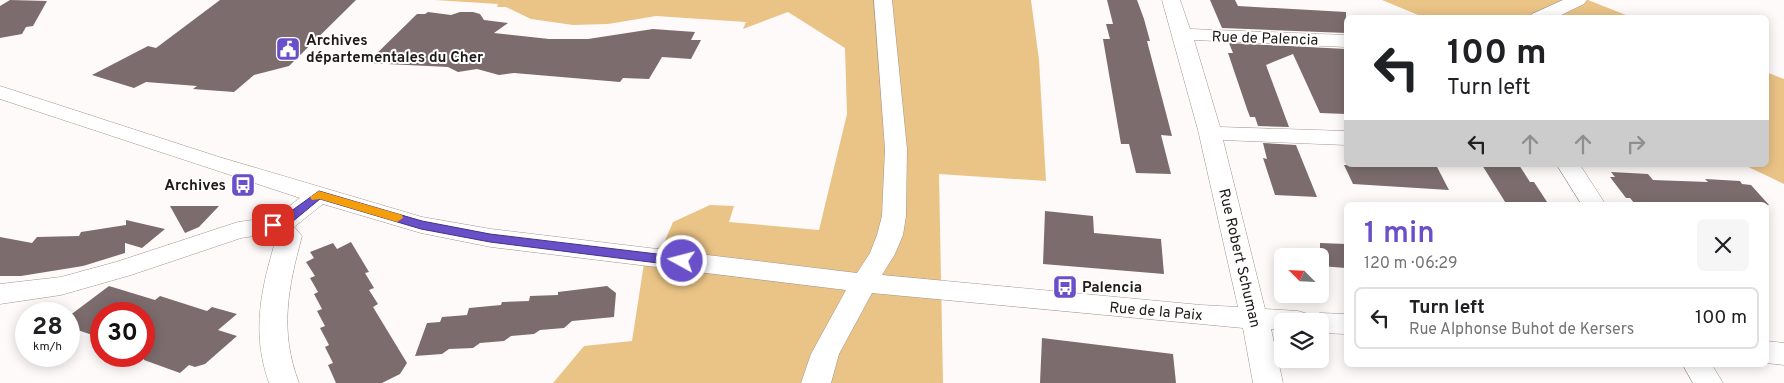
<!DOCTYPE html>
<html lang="en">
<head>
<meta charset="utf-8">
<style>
	:root { --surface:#fff; --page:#f6f6f6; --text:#202124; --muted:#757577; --line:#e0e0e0; --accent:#694fc8 }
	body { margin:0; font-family:Overpass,sans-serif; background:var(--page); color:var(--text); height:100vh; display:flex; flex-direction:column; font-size:19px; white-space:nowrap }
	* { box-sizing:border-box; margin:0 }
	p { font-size:16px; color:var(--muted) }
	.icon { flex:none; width:28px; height:28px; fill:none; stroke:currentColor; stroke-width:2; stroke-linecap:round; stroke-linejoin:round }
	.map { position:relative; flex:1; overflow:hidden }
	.details { position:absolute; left:1344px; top:202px; width:425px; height:165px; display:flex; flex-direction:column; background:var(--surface); border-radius:8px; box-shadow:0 2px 12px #0003 }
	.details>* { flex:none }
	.top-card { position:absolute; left:1344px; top:15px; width:425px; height:152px; border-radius:8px; box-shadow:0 2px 12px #0003; background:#fff; color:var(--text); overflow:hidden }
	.needle { width:32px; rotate:294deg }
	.controls { position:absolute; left:1274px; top:248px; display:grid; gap:10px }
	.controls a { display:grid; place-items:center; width:55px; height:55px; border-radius:8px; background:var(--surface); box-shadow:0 2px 12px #0003; font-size:25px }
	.speed { position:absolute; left:15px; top:302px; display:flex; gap:10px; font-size:25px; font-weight:700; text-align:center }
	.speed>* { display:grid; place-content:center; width:65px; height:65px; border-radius:50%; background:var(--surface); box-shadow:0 2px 12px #0003; line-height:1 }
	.speed small { font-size:12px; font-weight:400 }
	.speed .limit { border:8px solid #d22; background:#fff; color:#111 }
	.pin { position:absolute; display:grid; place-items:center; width:42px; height:42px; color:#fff; margin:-21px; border-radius:10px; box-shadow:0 2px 8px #0006 }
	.me { position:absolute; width:55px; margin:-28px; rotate:277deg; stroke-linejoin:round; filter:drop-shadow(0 0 4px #0008) }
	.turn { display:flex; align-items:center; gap:18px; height:105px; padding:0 20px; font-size:22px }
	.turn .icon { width:65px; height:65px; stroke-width:2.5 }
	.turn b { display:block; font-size:35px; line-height:42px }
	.lanes { display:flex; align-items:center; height:48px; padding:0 20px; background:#0003; justify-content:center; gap:25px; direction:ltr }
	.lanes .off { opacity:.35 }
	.round { display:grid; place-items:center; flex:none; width:52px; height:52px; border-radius:8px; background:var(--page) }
	.head { display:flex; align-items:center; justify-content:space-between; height:85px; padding:0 20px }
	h1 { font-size:30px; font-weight:600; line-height:38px; color:var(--accent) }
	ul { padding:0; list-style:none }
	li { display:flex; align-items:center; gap:15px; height:62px; margin:0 10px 8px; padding:0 10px; border:2px solid var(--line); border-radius:8px }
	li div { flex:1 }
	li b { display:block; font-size:19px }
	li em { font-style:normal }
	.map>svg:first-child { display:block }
</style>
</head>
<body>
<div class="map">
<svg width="1784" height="383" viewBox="0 0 1784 383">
	<rect width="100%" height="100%" fill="#fefaf9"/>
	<path fill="#eac386" d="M435,0h596l8,60 7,121 -107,-7 4,209h-390l31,-37 48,-5 13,-84 19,-14 9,-21 37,-17 24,1 -5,16 90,8 28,-116 -2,-66 -57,-36 -45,17 3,-7 -90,-6 -48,8 -35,1 -42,-6 -25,-12h-9l1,-3z
		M1382,0h206l43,17h-208z
		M1766,72l18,7v105l-40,-19h22z"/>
	<path fill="#7c6c6d" d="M10,0l37,1 -14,25 -7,1 -4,7 -22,4v-32z
		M220,0h136l-67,66 -35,9 -20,17 -41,-3 4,-3 -51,-4 -12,6 -42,-13 56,-29 8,2z
		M1107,0h30l7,19 6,22h-3l25,95 -11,-1 10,39 -35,-1 -7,-29h-8l-18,-105h7l-4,-15h7z
		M1210,0h25l3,6 108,6v21l-124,-5z
		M428,12l23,3 9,-3h13l7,2 4,6 24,3 -14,10 55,6h39l65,-10 42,3 -4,8h10l-10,19 -29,-2 -13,22 -26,-1 -3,4 -106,-9 -15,2 -22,-6 -19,3 -10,-5 -81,-4 50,-49h8z
		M1229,43l117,6v65l-26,-1 -27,-59 -27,11 23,62 -31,-1 -3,-9h-5l-3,-8 -19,-56h5z
		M1263,143l33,2 21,52 -42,-2 -12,-37 4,1z
		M1344,165h92l13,25 -96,-6z
		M1482,165h37l11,17h4l15,23h-42z
		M1611,172l37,2 5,6 55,2 -3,-3 35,2 2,3 9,1 18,20 -134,-1 -5,-6h-4l-16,-21h5z
		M170,206h49l-20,21 -14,6z
		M1045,211l48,5 1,17 67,6 3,35 -121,-10z
		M126,220l39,9 -23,19 -17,-5v10l-42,13 -62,10h-21v-39l32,6 5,-6 42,-1 2,-4 45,-7z
		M351,242l18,30 -4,1 9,15 -5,2 9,14 -5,3 34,56 -7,11 -18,9h-46l-8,-18 5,-2 -8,-16 4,-2 -9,-17 5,-2 -8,-15 5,-2 -8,-15 4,-2 -8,-14 5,-2 -9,-14 8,-4 -4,-6 23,-9 4,6z
		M1320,243l26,1v24l-26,-2z
		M109,286l46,14 5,-4 47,15 5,-4 25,7 -19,16 19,6 -32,28 -10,3 -6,-2 -9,8 -36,-13v-46h-43v24l-32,-11v-11z
		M607,286l9,7 -2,24 -42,4 -8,7 -24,2 -6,4 -23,2 -7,5 -24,2 -7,5 -24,1 -7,5 -27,2 12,-33 13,-1 2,-5 25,-2 2,-7 32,-3 1,-3 27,-1 1,-5 28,-1v-3z
		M1042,338l131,16 3,29h-136z"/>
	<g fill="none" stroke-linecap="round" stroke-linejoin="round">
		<defs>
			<path id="street" d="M874,0h18l15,149 -1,67 -3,19 -8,19 -13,21 319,30 37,2 -40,-177 -36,-130h18l10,29 156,6v12l-152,-7 26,87 126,4v14l-123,-5 42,169 33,2 10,3 2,3 10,-4 26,1v20l-26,-1v-12h-38v9l-11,-1 12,54h-30l-10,-55 -371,-35 -33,61 -8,29h-30l10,-29 35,-64 -355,-43 -70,-14 -98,-29 -29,23 8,9c-14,52 -23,95 -3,147h-30c-18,-51 -8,-94 7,-144l-8,-5 -27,4 -110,37 -70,20 -61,9v-20l61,-7 55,-15 122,-40 37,-5 25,-19 -300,-99v-13l219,71 203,60 69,12 366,44 13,-20 7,-18 5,-19 3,-67z
				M1563,0h24l-3,4 -29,14h-25l2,-4z
				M1557,165h23l26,40h-24z
				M1766,341l18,2v22l-18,-2z
				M1683,365h29l11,18h-30z"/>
		</defs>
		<use href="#street" stroke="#a4938f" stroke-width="1"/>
		<use href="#street" fill="#fff" fill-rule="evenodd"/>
	</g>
	<path fill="#694fc8" stroke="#443382" d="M319,191l103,30 68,13 192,23 7,4 -7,5 -192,-24 -69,-13 -101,-30 -39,32 -4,1 -10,-7 1,-3h8z"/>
	<path fill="#f59e0b" d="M319,191l83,24 1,3 -6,4 -77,-23 -8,1 -2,-3z"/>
	<defs>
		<symbol id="civic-square" viewBox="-11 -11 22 22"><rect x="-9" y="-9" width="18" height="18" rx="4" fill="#694fc8" stroke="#fff"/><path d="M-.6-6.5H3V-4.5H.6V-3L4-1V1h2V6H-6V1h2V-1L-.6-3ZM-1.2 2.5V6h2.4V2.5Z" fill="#fff"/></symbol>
		<symbol id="bus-square" viewBox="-11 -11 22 22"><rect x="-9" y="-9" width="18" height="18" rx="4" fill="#694fc8" stroke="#fff"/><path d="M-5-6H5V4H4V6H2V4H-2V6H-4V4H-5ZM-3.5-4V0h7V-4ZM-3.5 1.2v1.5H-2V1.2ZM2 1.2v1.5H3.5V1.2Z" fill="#fff"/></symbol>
	</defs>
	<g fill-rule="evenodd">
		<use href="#civic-square" x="274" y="35" width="28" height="28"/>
		<use href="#bus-square" x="229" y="171" width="28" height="28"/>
		<use href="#bus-square" x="1051" y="273" width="28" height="28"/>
	</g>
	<g text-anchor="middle" stroke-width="4" stroke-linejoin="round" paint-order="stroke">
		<g font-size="15" fill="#201a18" stroke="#fff">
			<text transform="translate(1265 38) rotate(2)" y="5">Rue de Palencia</text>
			<text transform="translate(1240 258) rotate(77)" y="5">Rue Robert Schuman</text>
			<text transform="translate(1156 311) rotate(5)" y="5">Rue de la Paix</text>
		</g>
		<g font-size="15" font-weight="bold" fill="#201a18" stroke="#fff" text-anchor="start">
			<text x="306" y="45">Archives<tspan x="306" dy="17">départementales du Cher</tspan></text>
			<text x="226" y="190" text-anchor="end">Archives</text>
			<text x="1082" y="292">Palencia</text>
		</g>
	</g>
</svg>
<div class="controls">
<a><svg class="needle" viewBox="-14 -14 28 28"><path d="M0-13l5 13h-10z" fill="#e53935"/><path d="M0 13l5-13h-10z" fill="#757577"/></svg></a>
<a><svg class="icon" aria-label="layers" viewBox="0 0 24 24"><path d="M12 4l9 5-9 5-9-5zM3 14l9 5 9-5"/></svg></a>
</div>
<div class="speed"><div>28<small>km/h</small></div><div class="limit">30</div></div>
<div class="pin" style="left:273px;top:225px;background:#d93025"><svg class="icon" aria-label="arrive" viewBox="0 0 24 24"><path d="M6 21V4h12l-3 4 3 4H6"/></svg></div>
<svg class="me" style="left:682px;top:261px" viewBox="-20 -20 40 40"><circle r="17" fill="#694fc8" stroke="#fff" stroke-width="3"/><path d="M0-11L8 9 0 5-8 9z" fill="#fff"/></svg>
<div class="top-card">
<div class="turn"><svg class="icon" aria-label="left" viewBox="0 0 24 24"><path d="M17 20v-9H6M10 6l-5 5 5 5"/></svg><div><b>100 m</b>Turn left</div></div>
<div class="lanes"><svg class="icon" aria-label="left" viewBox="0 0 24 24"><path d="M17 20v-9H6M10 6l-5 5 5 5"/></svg><svg class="icon off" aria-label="ahead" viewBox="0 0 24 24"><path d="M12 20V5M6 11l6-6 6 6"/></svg><svg class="icon off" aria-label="ahead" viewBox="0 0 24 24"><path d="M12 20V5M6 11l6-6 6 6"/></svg><svg class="icon off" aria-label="right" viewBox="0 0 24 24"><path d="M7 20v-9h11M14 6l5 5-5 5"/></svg></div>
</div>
<section class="details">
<div class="head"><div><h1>1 min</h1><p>120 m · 06:29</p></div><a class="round"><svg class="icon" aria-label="close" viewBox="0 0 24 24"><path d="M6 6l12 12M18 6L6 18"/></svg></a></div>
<ul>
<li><svg class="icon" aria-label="left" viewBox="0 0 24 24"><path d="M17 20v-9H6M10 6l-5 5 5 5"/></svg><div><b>Turn left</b><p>Rue Alphonse Buhot de Kersers</p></div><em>100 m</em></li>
</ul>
</section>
</div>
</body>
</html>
